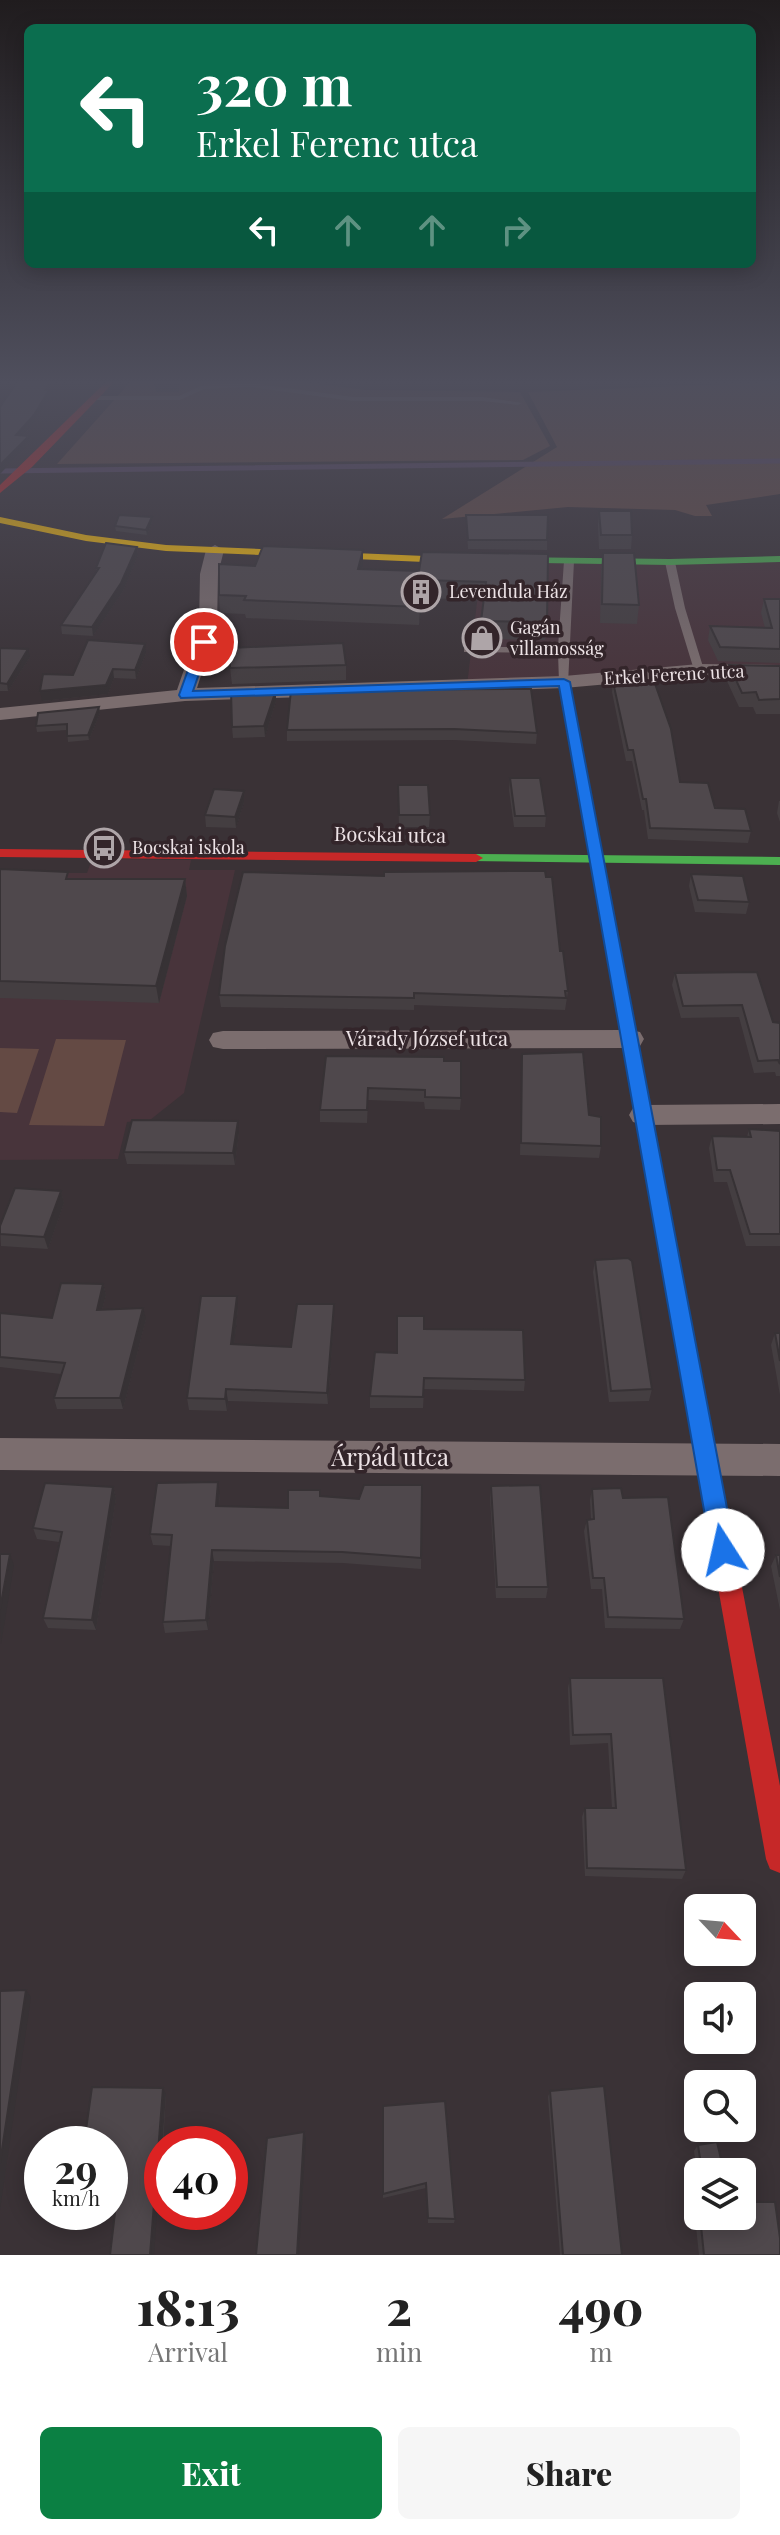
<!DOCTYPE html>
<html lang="en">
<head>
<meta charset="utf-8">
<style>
	:root { --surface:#fff; --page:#f6f6f6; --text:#222; --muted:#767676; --accent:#0b8043 }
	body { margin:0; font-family:"Playfair Display",serif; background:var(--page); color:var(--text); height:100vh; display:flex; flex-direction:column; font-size:30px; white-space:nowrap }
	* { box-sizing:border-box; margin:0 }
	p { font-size:26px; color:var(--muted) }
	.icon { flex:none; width:44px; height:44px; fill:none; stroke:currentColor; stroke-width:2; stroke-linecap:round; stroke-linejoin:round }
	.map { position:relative; height:2255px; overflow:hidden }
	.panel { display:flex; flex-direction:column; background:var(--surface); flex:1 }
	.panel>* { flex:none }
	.top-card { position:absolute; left:24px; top:24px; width:732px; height:244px; border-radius:12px; box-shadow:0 4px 20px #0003; background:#0b6e4f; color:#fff; overflow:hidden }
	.needle { width:52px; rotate:116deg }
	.controls { position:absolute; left:684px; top:1894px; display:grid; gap:16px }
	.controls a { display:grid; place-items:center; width:72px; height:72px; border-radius:12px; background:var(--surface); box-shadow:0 4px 20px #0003; font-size:40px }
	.speed { position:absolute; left:24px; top:2126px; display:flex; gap:16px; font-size:40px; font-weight:700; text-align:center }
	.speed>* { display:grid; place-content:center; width:104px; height:104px; border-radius:50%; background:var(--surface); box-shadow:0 4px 20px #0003; line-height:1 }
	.speed small { font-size:20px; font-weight:400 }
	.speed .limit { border:12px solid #d22; background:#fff; color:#111 }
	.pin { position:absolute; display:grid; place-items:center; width:68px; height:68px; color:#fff; margin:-34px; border:4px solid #fff; border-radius:50%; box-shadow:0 2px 8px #0007 }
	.me { position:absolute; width:88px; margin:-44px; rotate:350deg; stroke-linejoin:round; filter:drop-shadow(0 0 6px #0008) }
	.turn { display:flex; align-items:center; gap:28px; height:168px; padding:0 40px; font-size:36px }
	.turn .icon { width:104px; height:104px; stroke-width:2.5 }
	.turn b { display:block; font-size:56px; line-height:68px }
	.lanes { display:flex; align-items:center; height:76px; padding:0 40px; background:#0003; justify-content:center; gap:40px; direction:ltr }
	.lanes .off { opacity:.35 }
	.eta { display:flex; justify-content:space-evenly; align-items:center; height:136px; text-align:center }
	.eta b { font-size:48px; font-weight:800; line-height:56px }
	.action { display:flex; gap:16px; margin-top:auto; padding:16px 40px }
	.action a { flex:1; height:92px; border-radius:12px; background:var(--accent); color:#fff; font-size:32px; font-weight:800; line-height:92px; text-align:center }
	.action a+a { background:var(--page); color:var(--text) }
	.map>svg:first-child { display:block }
</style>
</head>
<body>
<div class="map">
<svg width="780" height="2255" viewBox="0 0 780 2255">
	<rect width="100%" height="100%" fill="#3a3236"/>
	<path fill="#48343b" d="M780,559v107l-313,19 15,-124z
		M92,859l99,1 -2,10h46l-51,223 -34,27 -23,2 -9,37 -118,1v-287h87z"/>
	<path fill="#644a44" d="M133,379h145l88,11 154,2 30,54 -27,14 -466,4z
		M758,383l22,2v109l-74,11 6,11h-17l-20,-6 -107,-3 -126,12 115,-72 -29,-55z
		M56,1039l70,1 -22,86 -75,-1z
		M0,1048l39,1 -22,64 -17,-1z"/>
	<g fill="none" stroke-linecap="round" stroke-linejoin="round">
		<path stroke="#5a4764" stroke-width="5" d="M0,471l780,-10"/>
		<path fill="#7b6d6e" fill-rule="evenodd" d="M250,383l103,14h130l39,6 -4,2 -35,-4h-130l-103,-14 -46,2 -24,11h-86l-4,-2 4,-2h85l24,-11z
			M569,558l5,3 -6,123 -9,-2 -1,-29 -94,-1v-4l4,-1h90l6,-86z
			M670,559l5,3 10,46 19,62 -1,2 -9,-2 -19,-62 -10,-46z"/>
		<path fill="#7b6d6e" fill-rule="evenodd" d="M215,545l9,5 -6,24 -1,52 -20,62 367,-12 135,-12 81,1v12l-81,-1 -135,12 -379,13 -185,19v-12l177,-18 22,-64 1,-52 6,-24z
			M630,1030l10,2 4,7 -4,7 -10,2 -407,1 -10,-2 -4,-7 4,-7 10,-2z
			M780,1104v20l-136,1 -11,-3 -4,-7 4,-7 11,-3z
			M0,1438l780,6v32l-780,-6z"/>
		<path fill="#4caf50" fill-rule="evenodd" d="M425,556l245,3 110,-3v6l-110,3 -249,-4 -1,-2z
			M476,854l304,3v8l-309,-4 -2,-3z"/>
		<path fill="#ffc107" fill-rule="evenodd" d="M0,517l86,18 80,10 259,11 5,3 -5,3 -259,-11 -80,-10 -86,-18z
			M564,678l6,4 92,486 -2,5h-14l-2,-5 -86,-486z"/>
		<path fill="#c62828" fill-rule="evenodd" d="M109,379h8l-85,88 -32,26v-8z
			M0,849l476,5 7,4 -7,4 -476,-5z
			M653,1161l7,2 2,5 118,618v87l-10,-4 -4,-10 -122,-691 2,-5z"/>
	</g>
	<path fill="#443e41" d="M0,379h58l-8,12v5l-15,26 -12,14h6l1,6 -30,32v-67l18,-27h-18z
		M179,379v13h-23l-1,-7z
		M599,511l33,24 -1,14h-32l-1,-24z
		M466,515l81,25v10l-79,-1z
		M152,522l-5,13 -31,-4 -1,-5z
		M137,547l1,8 -15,36 -30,45 -31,-2 -1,-9 36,-54 -1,-3z
		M603,553l36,52 -2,19 -37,-1 1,-52z
		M548,554l-1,68 -2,18 -65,-1 3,-39 -59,-2 -5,27 -173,-7 -1,-4 -25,-1 -1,-18 36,-29 108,1v2l56,2z
		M764,599h16v64l-62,-2 -10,-21 2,-14 55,2 -4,-15z
		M0,648l30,9 -22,34h-8z
		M146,653l-10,26 -22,-1 -6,16 -66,7 31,-26z
		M346,665v15l-114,4 -2,-16z
		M729,665l51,1v48h-24l-3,-7h-14l-13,-28z
		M613,682l67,100 71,49 -3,12 -100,-4 -4,-29h-2l-10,-49h-6l-14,-69z
		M531,689l6,44 -1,11 -82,-4 -167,1v-11z
		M276,690v11l-11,36 -32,1 -1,-11z
		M99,707l1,6 -11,27 -21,2 -1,-12 -30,2 -1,-6z
		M510,778l36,38 -1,11h-31l-5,-37z
		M398,785l32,30 -1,12h-30z
		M244,791v11l-8,26 -30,-1 -1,-12z
		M779,801h1v21l-3,-9z
		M0,869l70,10h115l2,17 -28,107 -159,-5z
		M691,874l58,28 -3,12 -51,-2 -6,-26z
		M560,951l8,40 -3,19 -151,-5v5l-193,-3 -2,-12z
		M757,972l16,50 7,1v53h-4l-1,-4 -21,1 -15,-56 -58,1 -9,-33 3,-12z
		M522,1054l67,61 12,31 -2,12 -79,-3z
		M326,1056l118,5 17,37 -1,12 -35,-1 -1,-7 -56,-2 -1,23 -47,-1v-12z
		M749,1129l31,2v115h-34l-19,-64h-13l-5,-34 3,-12 35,1z
		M239,1133l-4,32 -108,-1 -3,-12z
		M61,1191l3,12 -16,46 -47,-3 -1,-20z
		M595,1260l57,129 -3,12 -40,1 -16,-130z
		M103,1284l3,11 -4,15 44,9 -23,90h-66l-3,-11 7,-24 -61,-7v-54l52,5z
		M334,1304v12l-6,88 -100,-3 -1,10 -38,-1 -2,-12 51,-90 -4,37 57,2z
		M424,1329l101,51 -1,11 -100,-2 -1,19h-53v-12l27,-43z
		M775,1333h5v62l-9,-50z
		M422,1485l-1,84 -78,-6 -129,-2 -6,69 -43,3 -2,-11 8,-76 -18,-1 -3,-11 70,-41 -1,13 69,2 33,-12 38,3z
		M491,1486l57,101 -2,11h-50l-6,-101z
		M113,1487l3,11 -20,132 -48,-2 -5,-10 16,-76 -22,-3 -4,-11z
		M592,1489l31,9 61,121 -4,10 -75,-1 -3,-39h-11l-7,-58 3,-11 4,-1 -1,-19z
		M776,1555h4v55l-9,-44z
		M570,1678h93l23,192 -4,9 -97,-3 -3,-59 3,-9h27l-4,-65 -38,2 -2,-57z
		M550,2091l72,164h-62l-12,-158z
		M166,2094l-3,50 -42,23 -11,1v-24z
		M383,2106l72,113 -1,4h-26l-2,-35 -43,10z
		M698,2145l26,27h-26v8l-4,-29z
		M698,2204v12h44l38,39h-81l-5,-47z"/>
	<path fill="#373235" d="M53,379h5l-8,12v5l-15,26 -18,20 -1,-7z
		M29,436l1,6 -30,32v-9z
		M152,517v5l-5,13 -1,-5z
		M137,547l1,8 -15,36 -30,45 -1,-9z
		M363,550v17l-5,19v-17z
		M424,580v18l-5,27 1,-18z
		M145,644l1,9 -10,26 -1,-9z
		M28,649l2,8 -22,34 -1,-7z
		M113,669l1,9 -6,16 -66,7 -2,-10z
		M276,690v11l-11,36 -1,-11z
		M99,707l1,6 -11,27 -1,-5z
		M244,791v11l-8,26 -1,-11z
		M185,879l2,17 -28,107 -3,-17z
		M238,1121l1,12 -4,32 -2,-12z
		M61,1191l3,12 -16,46 -4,-12z
		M103,1284l3,11 -7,26 -2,-11z
		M237,1296l1,12 -5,48 -2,-12z
		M334,1304v12l-6,88 -1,-11z
		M143,1308l3,11 -23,90 -3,-11z
		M226,1389l2,12 -1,10 -2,-12z
		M218,1482l2,11 -2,24 -2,-11z
		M113,1487l3,11 -20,132 -4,-10z
		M212,1550l2,11 -6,69 -2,-10z
		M10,1554l4,11 -13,79 -1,-35z
		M26,1990l5,7 -31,213v-47z
		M163,2088l3,6 -12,161h-4z
		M304,2132l2,6 -7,117h-2z"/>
	<path fill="#4f484c" stroke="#373235" stroke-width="2" d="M19,379h34l-8,11h4l-15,25 -18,20 13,1 -29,29v-58z
		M155,379h23l1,5 -24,1z
		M599,511h32l1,24h-31z
		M119,515l33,2 -6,13 -31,-4z
		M466,515h82l-1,25h-79z
		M106,543l31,4 -16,36 -29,44 -31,-2 38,-57h-3z
		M263,546l100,4 -5,19 61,2 3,-19 126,2 -1,68 -66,-1 5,-39 -62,-2 -4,27 -176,-7 2,-4 -27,-1v-31l36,2z
		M603,553h31l5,52 -37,-1z
		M764,599h16v50l-60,-2 -10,-21 62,2z
		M88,640l57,4 -10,26 -22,-1 -7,16 -66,6 3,-17 30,1z
		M343,643l3,22 -116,3v-20z
		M0,648l28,1 -21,35 -7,-1z
		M729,665l51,1v33l-21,1 -3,-8 -14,1z
		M654,681l17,48 9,53 28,1 7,25 30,1 6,22 -101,-3 -4,-29h-3l-10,-49h-5l-15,-68z
		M531,689l6,44 -83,-4 -167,1 4,-40z
		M276,690l-12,36 -32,1 -1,-36z
		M99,707l-11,28 -21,1v-12l-31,2 2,-13z
		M510,778h30l6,38h-31z
		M398,785h30l2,30h-31z
		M214,789l30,2 -9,26 -30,-2z
		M0,869l68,3 -2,7h119l-29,107 -156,-5z
		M518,871h27l1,6h6l8,74h3l5,40h-3l1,7 -152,-5v5l-195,-3 6,-49 18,-74 141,4v-4z
		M691,874l52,2 6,26 -51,-2z
		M757,972l16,50 7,1v41l-2,-4 -20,1 -16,-56 -59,1 -8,-33z
		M583,1052l6,63 12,2v29l-80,-3 1,-89z
		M326,1056l118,1v4h17v37l-36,-1v-7l-57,-2 -1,22h-47z
		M132,1120l106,1 -5,32 -109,-1z
		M749,1129l31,2v103h-30l-20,-64h-13l-5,-34 39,1z
		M15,1188l46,3 -17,46 -44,-3v-8z
		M628,1258l4,3 20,128 -41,2 -16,-131z
		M61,1283l42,1 -6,26 46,-2 -23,90h-66l11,-35 -65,-6v-44l52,5z
		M201,1296h36l-6,48 60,3 6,-43h37l-7,89 -101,-4 -1,10 -38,-1z
		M397,1316h27v13l99,1 2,50 -101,-2 -1,19 -53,-1 5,-44 22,1z
		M775,1333h5v28z
		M218,1482l-2,24 72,2v-18h32v6l39,3 5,-14h58l-1,73 -79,-6 -130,-2 -6,70 -43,2 9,-87 -22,-1 7,-51z
		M45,1483l68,4 -21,133 -49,-2 19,-86 -29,-4z
		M540,1485l8,102h-51l-6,-101z
		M621,1488l2,10 45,-1 16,122 -76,-2 -4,-39h-11l-6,-58 7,-1 -2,-30z
		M0,1554h10l-10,55z
		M776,1555h4v22z
		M570,1678h93l23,192 -99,-2 -2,-60h31l-5,-74 -38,1z
		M26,1990l-26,173v-172z
		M604,2086l18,169h-59l-13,-164z
		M92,2087l71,1 -13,167h-40l11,-93h-11v-18h-26z
		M445,2101l10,118 -27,-1 -2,-35 -43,11v-88z
		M304,2132l-7,123h-41l11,-117z
		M717,2142l7,30h-22l-4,-27z
		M742,2202h33l5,36v17h-76l-4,-39h42z"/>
	<linearGradient id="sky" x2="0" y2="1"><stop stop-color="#201c1e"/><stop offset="0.55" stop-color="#4f4f5d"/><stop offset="1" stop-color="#4f4f5d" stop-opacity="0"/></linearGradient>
	<rect width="780" height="695" fill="url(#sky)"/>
	<path fill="#1a73e8" stroke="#114b97" stroke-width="2" d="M204,638l6,4 -17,49 371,-12 6,3 165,868 -3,8 -9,3 -8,-3 -4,-8 -152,-864 -378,12 -2,-3 19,-53z"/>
	<defs>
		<symbol id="building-ring" viewBox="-11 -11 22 22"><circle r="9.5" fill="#33252a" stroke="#aea5a8" stroke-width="1.5"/><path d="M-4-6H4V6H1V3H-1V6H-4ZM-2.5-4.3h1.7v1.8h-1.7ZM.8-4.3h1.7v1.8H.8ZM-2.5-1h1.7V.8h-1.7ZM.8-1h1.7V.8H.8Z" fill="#aea5a8"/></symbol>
		<symbol id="shop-ring" viewBox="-11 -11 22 22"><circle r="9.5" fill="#33252a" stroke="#aea5a8" stroke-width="1.5"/><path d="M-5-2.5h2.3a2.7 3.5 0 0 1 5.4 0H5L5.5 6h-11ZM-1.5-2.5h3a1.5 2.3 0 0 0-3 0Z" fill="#aea5a8"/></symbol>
		<symbol id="bus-ring" viewBox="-11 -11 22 22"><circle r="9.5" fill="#33252a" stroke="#aea5a8" stroke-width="1.5"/><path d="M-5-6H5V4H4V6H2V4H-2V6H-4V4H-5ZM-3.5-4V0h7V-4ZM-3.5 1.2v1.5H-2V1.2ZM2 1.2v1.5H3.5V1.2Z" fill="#aea5a8"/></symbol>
	</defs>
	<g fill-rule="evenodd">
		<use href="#building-ring" x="399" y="570" width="44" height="44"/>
		<use href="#shop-ring" x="460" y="616" width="44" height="44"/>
		<use href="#bus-ring" x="82" y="826" width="44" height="44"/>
	</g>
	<g text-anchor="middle" stroke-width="7" stroke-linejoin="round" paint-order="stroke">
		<g font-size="18" fill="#ede3e6" stroke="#33252a" text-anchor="start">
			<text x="449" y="598">Levendula Ház</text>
			<text x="510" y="634">Gagán<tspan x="510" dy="21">villamosság</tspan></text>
			<text x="132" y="854">Bocskai iskola</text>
		</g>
		<g font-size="18" fill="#ede3e6" stroke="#33252a">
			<text transform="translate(674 675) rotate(-3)" y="6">Erkel Ferenc utca</text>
		</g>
		<g font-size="20" fill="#ede3e6" stroke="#33252a">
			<text transform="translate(390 835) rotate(1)" y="7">Bocskai utca</text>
			<text x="427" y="1046">Várady József utca</text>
		</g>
		<g font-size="24" fill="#ede3e6" stroke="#33252a">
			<text x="390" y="1466">Árpád utca</text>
		</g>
	</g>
</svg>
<div class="controls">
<a><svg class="needle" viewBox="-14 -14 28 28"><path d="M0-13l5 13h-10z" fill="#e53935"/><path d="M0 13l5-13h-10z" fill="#767676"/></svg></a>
<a><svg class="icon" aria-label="sound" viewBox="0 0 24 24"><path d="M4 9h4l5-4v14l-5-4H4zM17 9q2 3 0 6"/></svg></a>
<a><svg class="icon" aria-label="search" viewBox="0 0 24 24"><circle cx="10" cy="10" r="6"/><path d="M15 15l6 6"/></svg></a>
<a><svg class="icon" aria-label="layers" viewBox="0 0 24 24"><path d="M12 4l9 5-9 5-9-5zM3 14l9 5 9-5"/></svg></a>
</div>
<div class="speed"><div>29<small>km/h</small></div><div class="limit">40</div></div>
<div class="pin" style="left:204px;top:642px;background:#d93025"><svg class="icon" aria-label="arrive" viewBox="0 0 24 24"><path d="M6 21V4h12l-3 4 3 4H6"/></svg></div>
<svg class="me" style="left:723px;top:1550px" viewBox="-20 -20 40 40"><circle r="19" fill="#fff"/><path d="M0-13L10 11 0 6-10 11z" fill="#1a73e8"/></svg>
<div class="top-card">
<div class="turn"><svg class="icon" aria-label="left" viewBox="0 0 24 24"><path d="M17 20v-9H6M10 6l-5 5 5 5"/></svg><div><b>320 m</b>Erkel Ferenc utca</div></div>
<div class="lanes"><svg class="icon" aria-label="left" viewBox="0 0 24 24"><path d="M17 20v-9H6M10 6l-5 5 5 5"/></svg><svg class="icon off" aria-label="ahead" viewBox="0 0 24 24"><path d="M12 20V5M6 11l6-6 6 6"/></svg><svg class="icon off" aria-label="ahead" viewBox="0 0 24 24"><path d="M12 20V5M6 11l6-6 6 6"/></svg><svg class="icon off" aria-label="right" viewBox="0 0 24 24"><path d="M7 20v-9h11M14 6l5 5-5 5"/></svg></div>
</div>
</div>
<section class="panel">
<div class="eta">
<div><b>18:13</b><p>Arrival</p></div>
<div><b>2</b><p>min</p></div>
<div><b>490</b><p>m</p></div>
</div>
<div class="action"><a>Exit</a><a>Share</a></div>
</section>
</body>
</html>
